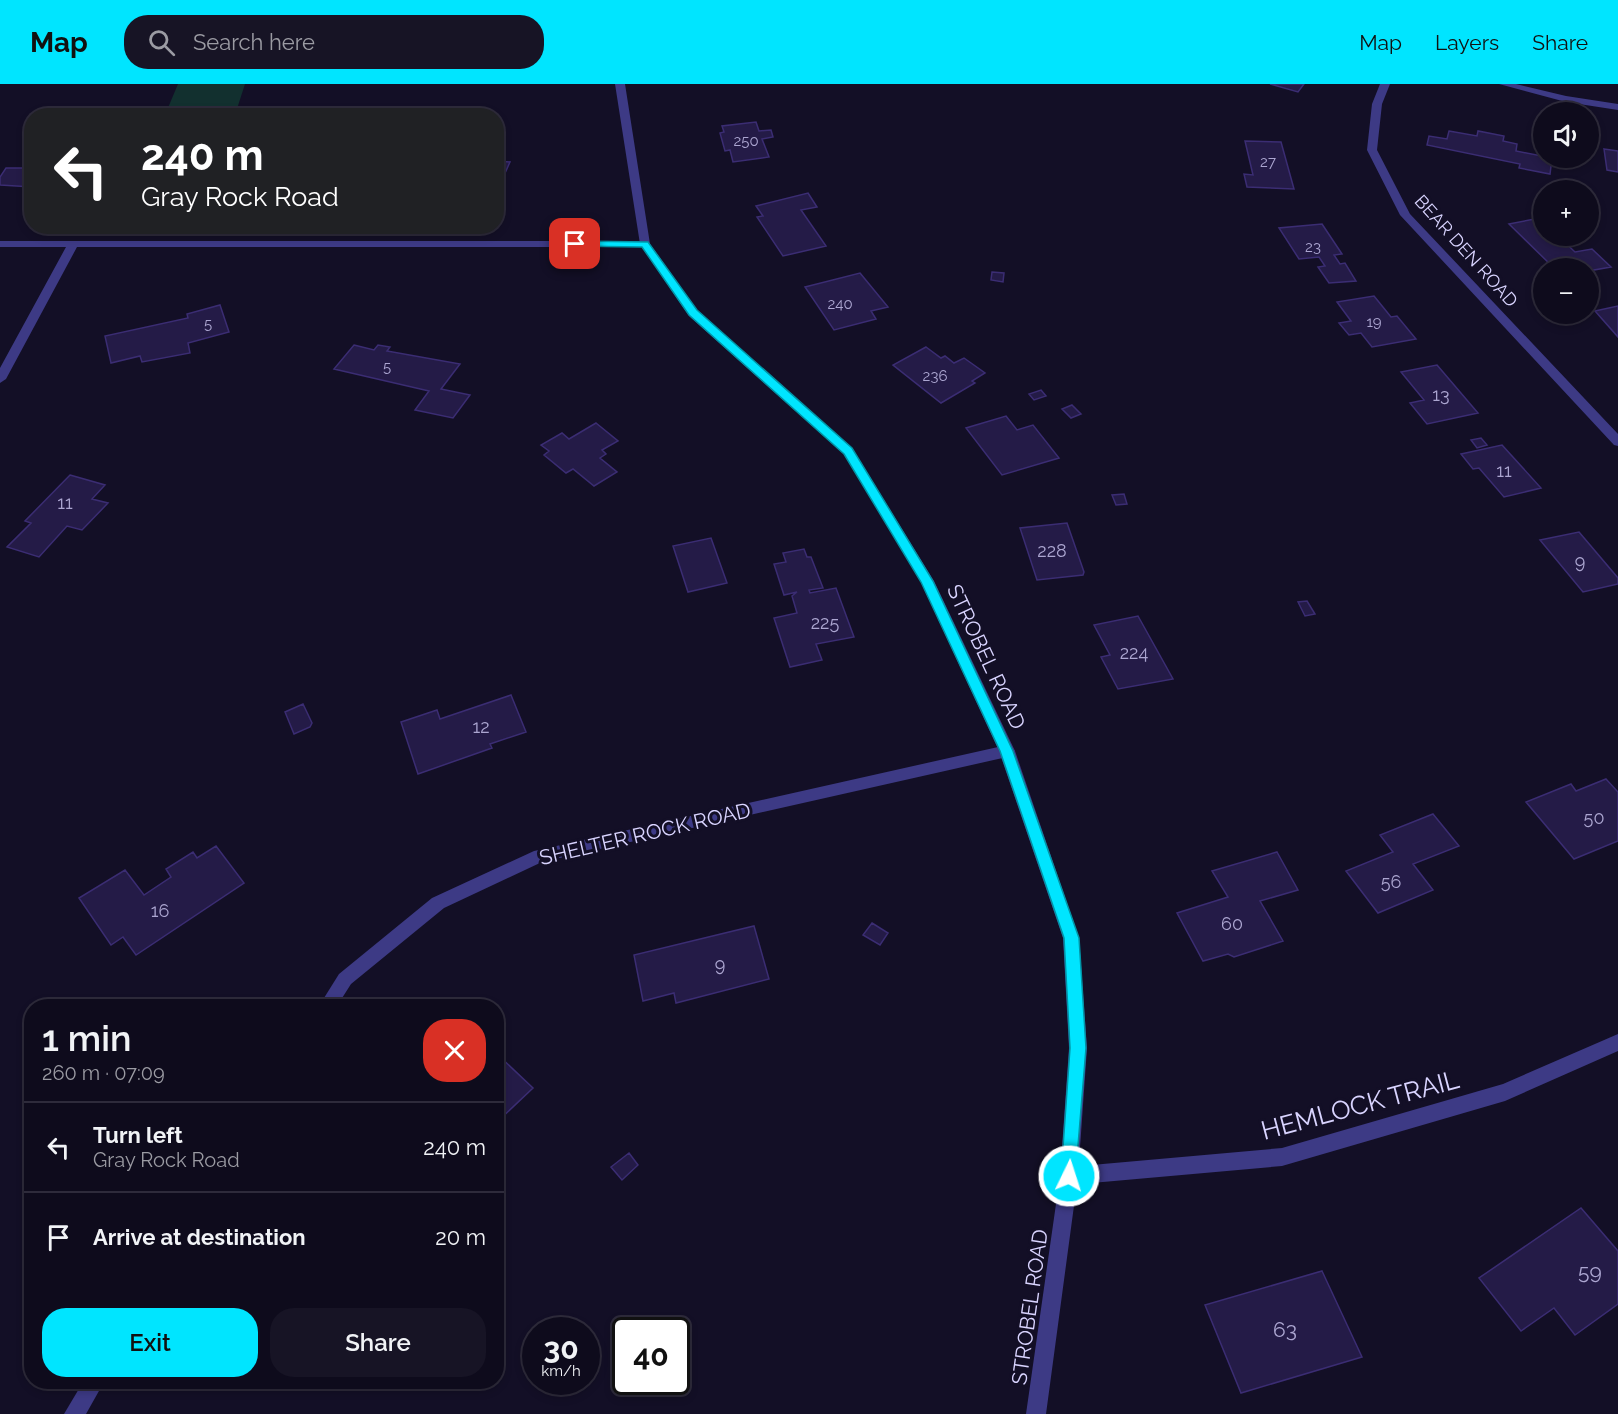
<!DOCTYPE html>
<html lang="en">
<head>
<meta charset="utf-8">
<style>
	:root { --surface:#0e0b1c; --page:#171425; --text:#f1f3f6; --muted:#9b9ba3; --line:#2e2b3b; --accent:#00e5ff }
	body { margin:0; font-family:Raleway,sans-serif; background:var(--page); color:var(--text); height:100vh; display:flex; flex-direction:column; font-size:22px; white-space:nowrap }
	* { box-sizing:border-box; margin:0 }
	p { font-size:20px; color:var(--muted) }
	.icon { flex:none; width:33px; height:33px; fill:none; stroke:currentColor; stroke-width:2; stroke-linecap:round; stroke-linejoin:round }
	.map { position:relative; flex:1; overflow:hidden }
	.panel { position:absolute; left:24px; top:915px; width:480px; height:390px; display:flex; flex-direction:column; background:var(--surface); border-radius:24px; box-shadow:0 3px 9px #0003,0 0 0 2px var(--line) }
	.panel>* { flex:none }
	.guide { position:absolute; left:24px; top:24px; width:480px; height:126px; border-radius:24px; box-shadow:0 3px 9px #0003,0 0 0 2px var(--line); background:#202124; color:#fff; overflow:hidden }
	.controls { position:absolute; left:1533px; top:18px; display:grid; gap:12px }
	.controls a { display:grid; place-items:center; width:66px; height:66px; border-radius:50%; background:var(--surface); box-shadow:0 3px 9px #0003,0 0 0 2px var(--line); font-size:30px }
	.speed { position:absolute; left:522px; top:1233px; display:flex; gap:12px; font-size:30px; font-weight:700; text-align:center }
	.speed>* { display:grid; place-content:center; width:78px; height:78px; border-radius:50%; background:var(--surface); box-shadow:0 3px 9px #0003,0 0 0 2px var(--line); line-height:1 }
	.speed small { font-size:15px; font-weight:400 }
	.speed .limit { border:3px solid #111; border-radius:9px; background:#fff; color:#111 }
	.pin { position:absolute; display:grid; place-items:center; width:51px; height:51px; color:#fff; margin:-26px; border-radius:12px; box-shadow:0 3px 9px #0006 }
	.me { position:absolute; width:66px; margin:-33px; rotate:4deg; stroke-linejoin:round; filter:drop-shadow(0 0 4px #0008) }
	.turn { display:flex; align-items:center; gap:21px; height:126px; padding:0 18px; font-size:27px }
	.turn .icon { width:78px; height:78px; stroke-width:2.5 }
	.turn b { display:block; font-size:42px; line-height:51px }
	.round { display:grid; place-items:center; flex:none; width:63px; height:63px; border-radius:24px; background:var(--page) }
	.summary { display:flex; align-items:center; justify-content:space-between; height:102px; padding:0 18px }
	h1 { font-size:36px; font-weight:600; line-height:45px }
	.action { display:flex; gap:12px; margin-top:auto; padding:12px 18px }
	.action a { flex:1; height:69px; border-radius:24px; background:var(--accent); color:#111; font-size:24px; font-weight:600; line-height:69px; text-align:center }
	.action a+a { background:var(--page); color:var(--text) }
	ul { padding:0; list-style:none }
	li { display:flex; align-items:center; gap:18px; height:90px; padding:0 18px; border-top:2px solid var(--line) }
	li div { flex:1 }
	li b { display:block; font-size:22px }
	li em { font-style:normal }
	header { display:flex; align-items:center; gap:36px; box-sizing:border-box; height:84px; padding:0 30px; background:var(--accent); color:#111 }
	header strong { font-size:28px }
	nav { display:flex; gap:33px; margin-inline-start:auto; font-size:21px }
	.search { width:420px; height:54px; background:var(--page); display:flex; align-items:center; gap:15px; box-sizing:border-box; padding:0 21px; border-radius:24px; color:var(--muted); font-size:22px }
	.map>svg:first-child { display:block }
</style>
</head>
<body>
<header>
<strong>Map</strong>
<div class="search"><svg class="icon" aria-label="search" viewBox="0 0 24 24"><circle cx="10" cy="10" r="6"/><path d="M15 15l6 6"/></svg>Search here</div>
<nav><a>Map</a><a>Layers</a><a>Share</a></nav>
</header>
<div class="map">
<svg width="1618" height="1330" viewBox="0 0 1618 1330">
	<rect width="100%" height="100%" fill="#130f26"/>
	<path fill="#12302f" d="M178,0h67l-10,31h-70z"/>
	<path fill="#241b47" stroke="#3b2d73" stroke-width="1.5" d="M1270,0h34l-6,8z
		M756,38l3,9 12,-1 2,7 -11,2 7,18 -36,5 -3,-12 -5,1 -5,-18 4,-1 -2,-6z
		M1449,47l28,5 1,-5 26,5 -1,5 14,3 -1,7 36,7 -2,16 -31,-6 1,-4 -93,-19 2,-9 18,3z
		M1245,57l36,1 13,47 -47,-2 -3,-13 9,1z
		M1604,65l14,2v21l-11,-2z
		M496,77l14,1 -8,18 -6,-1z
		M6,84h26v19l-32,-2v-8z
		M808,109l9,14 -16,3 25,36 -43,10 -26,-39 6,-1 -7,-10z
		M1540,134l4,3v15h14l17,16 17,-3 19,18 -23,4v-3h-34l-45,-44z
		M1322,140l20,30 -8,1 6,9 5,-1 11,18 -27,2 -11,-16 7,-1 -6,-9 -20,2 -20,-31z
		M992,188l12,1 -1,9 -12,-2z
		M860,189l28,34 -17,4 5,8 -42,11 -29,-43z
		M1374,212l17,21 6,-1 19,23 -44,8 -11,-14 -12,2 -10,-12 12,-2 -14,-19z
		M220,221l9,27 -41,11 2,10 -48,9 -2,-6 -29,7 -6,-27 83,-18 -1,-4z
		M1618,222v31l-23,-26z
		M354,261l20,5 4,-5 12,2 -3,4 73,13 -19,25 29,6 -17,23 -38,-8 14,-19 -95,-22z
		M926,263l15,11 4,-2 9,7 10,-5 21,15 -13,8 3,2 -34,20 -48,-38z
		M1437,281l41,48 -51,11 -17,-21 14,-3 -23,-28z
		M1041,306l5,6 -12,4 -5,-6z
		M1072,321l9,9 -10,4 -9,-9z
		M1006,332l11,14 16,-5 26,33 -57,17 -36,-47z
		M596,339l22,18 -16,9 4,4 -6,4 17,14 -23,14 -21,-17 -7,4 -22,-18 5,-4 -8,-6 21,-12 7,6z
		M1481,354l6,7 -10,3 -6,-8z
		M1502,361l39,43 -37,9 -25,-29 -6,1 -12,-15z
		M70,391l35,10 -13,14 16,4 -26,27 -15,-4 -28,31 -32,-10 24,-24 -6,-2z
		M1124,410l3,10 -11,1 -4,-10z
		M1067,439l17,49 -1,3 -46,5 -17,-52z
		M1579,448l39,46v6l-35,8 -43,-52z
		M711,454l16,45 -39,9 -15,-46z
		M804,465l3,8h4l12,31 -14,2 1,3 26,-5 18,49 -38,7 6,16 -32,7 -16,-49 23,-5 -5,-17 5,-4 -13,3 -10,-31 12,-2 -3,-9z
		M1307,517l8,13 -10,2 -7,-14z
		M1138,532l35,63 -55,10 -17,-32 9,-2 -16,-30z
		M511,611l15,37 -36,12 2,4 -74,26 -17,-52 36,-12 3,9z
		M303,620l9,19 -2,4 -16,7 -9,-22z
		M1606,695l12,13v49l-44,18 -48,-57 45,-18 5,7z
		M1433,730l26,32 -46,18 20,26 -55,23 -32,-42 47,-19 -13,-17z
		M216,762l28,37 -108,72 -13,-18 -12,8 -32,-47 46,-28 19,25 27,-18 -5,-8 27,-17 4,6z
		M1277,768l21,38 -38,11 23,40 -49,16 -6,-3 -25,7 -26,-48 51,-16 -16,-26z
		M872,839l16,10 -8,12 -17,-10z
		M754,842l15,53 -93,24 -2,-10 -31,8 -9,-46z
		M496,969l37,35 -37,35z
		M629,1069l9,12 -16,15 -11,-13z
		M1581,1124l37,43v53l-43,31 -21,-27 -33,23 -42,-53z
		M1322,1187l40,86 -121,36 -36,-88z"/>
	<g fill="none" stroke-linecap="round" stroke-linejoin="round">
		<path fill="#3d3a85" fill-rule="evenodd" d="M1380,0h10l-8,20 -5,46 33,64 208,220v12l-4,-1 -214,-230 -33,-65 5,-46z
			M1499,0h17l50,12 52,8v6l-52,-8z
			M0,157h645l5,3 -5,3h-568l-71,132 -6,4v-15l66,-121h-66z
			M1007,661l5,2 3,4 -3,4 -5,2 -465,105 -98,46 -93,76 -14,22h-18l20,-32 93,-76 102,-47z
			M1618,950v17l-113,50 -223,65 -213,19 -7,-2 -2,-7 2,-7 7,-2 213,-19 221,-64z
			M83,1298h21l-18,32h-22z"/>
		<path fill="#3d3a85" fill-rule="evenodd" d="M615,0h10l25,160 47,66 155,138 82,133 81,170 64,187 8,110 -9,128 -32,238h-20l34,-238 9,-128 -6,-110 -64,-187 -78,-169 -77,-128 -155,-138 -49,-72z"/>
	</g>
	<path fill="#00e5ff" stroke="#0095a6" stroke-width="1.5" d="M575,157l73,1 49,68 155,138 81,133 80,170 66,187 7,110 -11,134 -6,2 -6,-2 -2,-6 9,-128 -6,-110 -64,-187 -79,-169 -77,-128 -155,-139 -47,-68 -71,-1 -1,-2z"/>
	<g text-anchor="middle" stroke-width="6" stroke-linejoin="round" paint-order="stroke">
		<g font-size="15" fill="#aca6d1">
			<text x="746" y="62">250</text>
			<text x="1268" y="83">27</text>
			<text x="1313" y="168">23</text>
			<text x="840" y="225">240</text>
			<text x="1374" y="243">19</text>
			<text x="208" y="245">5</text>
			<text x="387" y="288">5</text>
			<text x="935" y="297">236</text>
		</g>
		<g font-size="18" fill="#d9d4ff" stroke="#130f26">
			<text transform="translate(1466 167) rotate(48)" y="6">BEAR DEN ROAD</text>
		</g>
		<g font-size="18" fill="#aca6d1">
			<text x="1441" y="317">13</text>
			<text x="1504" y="393">11</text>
			<text x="65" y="425">11</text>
			<text x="1052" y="473">228</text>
			<text x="1580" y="484">9</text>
			<text x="825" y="545">225</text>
			<text x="1134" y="575">224</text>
			<text x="481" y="649">12</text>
			<text x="1594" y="740">50</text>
			<text x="1391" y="804">56</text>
			<text x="160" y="833">16</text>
			<text x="1232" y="846">60</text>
			<text x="720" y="887">9</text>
		</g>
		<g font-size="21" fill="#d9d4ff" stroke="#130f26">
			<text transform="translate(986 573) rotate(65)" y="7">STROBEL ROAD</text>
			<text transform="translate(645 750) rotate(-13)" y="7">SHELTER ROCK ROAD</text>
			<text transform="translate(1030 1223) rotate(-82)" y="7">STROBEL ROAD</text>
		</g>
		<g font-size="21" fill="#aca6d1">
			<text x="1590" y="1195">59</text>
			<text x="1285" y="1253">63</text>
		</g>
		<g font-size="26" fill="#d9d4ff" stroke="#130f26">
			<text transform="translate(1360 1021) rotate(-15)" y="9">HEMLOCK TRAIL</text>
		</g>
	</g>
</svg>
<div class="controls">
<a><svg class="icon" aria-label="sound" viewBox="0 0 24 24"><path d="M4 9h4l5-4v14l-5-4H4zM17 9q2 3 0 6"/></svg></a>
<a>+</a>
<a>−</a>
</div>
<div class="speed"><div>30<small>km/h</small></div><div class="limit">40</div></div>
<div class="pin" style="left:575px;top:160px;background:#d93025"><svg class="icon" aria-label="arrive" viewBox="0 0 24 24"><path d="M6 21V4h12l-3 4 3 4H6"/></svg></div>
<svg class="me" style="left:1069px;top:1092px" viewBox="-20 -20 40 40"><circle r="17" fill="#00e5ff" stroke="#fff" stroke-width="3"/><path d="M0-11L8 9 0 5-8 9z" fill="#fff"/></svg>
<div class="guide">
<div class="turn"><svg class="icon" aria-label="left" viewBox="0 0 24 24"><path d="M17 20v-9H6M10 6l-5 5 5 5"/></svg><div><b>240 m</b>Gray Rock Road</div></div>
</div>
<section class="panel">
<div class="summary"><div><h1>1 min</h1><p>260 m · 07:09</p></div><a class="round" style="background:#d93025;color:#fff"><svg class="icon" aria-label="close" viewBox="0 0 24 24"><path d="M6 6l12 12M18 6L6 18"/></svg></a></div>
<ul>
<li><svg class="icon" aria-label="left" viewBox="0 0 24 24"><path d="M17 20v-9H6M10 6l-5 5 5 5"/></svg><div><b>Turn left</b><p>Gray Rock Road</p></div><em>240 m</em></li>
<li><svg class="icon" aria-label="arrive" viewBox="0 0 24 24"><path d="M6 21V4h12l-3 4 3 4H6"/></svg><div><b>Arrive at destination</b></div><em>20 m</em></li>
</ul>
<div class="action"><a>Exit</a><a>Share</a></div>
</section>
</div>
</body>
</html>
